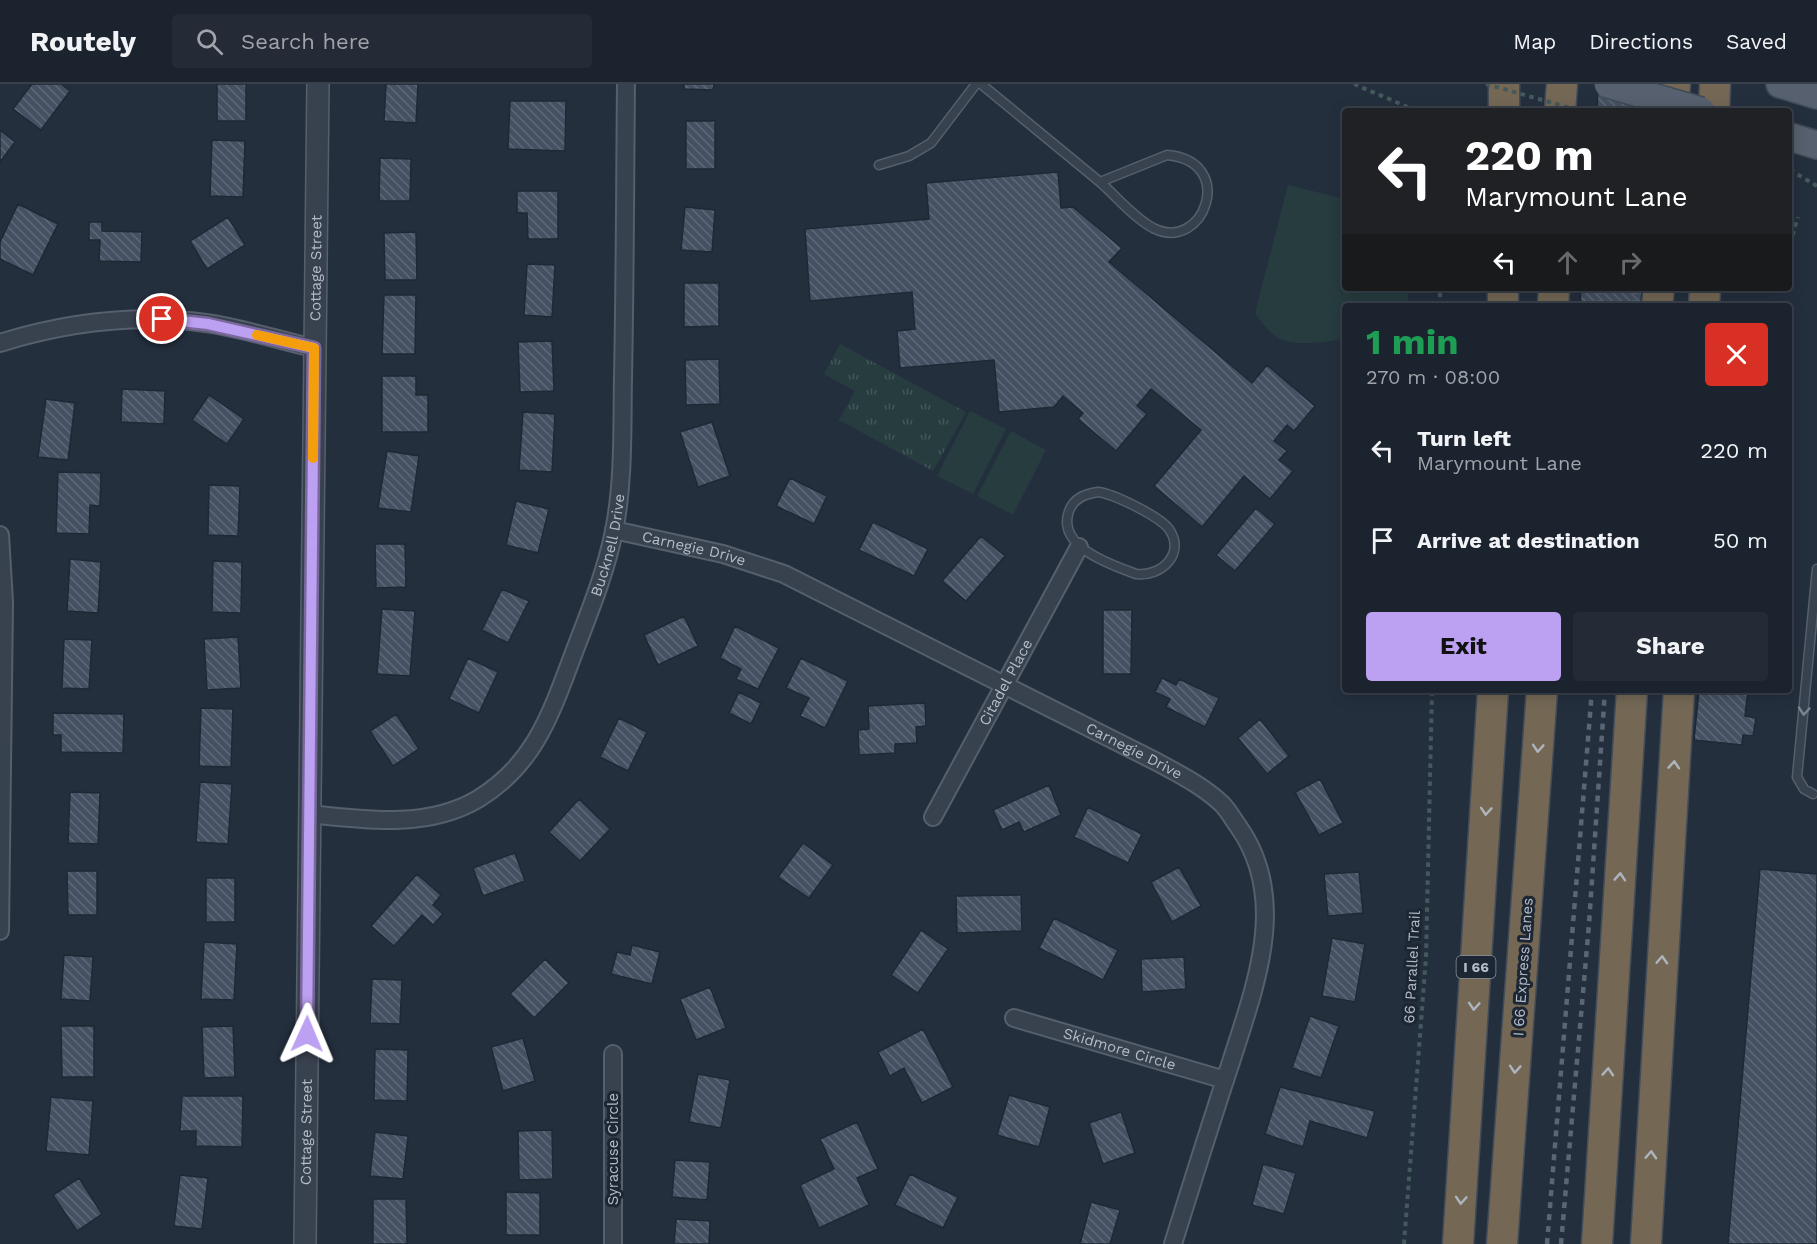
<!DOCTYPE html>
<html lang="en">
<head>
<meta charset="utf-8">
<style>
	:root { --surface:#1b232e; --page:#242b36; --text:#f1f3f6; --muted:#a0a4aa; --line:#39404a; --accent:#bca0f2 }
	body { margin:0; font-family:"Work Sans",sans-serif; background:var(--page); color:var(--text); height:100vh; display:flex; flex-direction:column; font-size:22px; white-space:nowrap }
	* { box-sizing:border-box; margin:0 }
	p { font-size:20px; color:var(--muted) }
	.icon { flex:none; width:33px; height:33px; fill:none; stroke:currentColor; stroke-width:2; stroke-linecap:round; stroke-linejoin:round }
	.map { position:relative; flex:1; overflow:hidden }
	.sheet { position:absolute; left:1342px; top:219px; width:450px; height:390px; display:flex; flex-direction:column; background:var(--surface); border-radius:6px; box-shadow:0 3px 15px #0003,0 0 0 2px var(--line) }
	.sheet>* { flex:none }
	.top-card { position:absolute; left:1342px; top:24px; width:450px; height:183px; border-radius:6px; box-shadow:0 3px 15px #0003,0 0 0 2px var(--line); background:#202124; color:#fff; overflow:hidden }
	.pin { position:absolute; display:grid; place-items:center; width:51px; height:51px; color:#fff; margin:-26px; border:3px solid #fff; border-radius:50%; box-shadow:0 2px 6px #0007 }
	.me { position:absolute; width:66px; margin:-33px; rotate:1deg; stroke-linejoin:round; filter:drop-shadow(0 0 4px #0008) }
	.turn { display:flex; align-items:center; gap:21px; height:126px; padding:0 24px; font-size:27px }
	.turn .icon { width:78px; height:78px; stroke-width:2.5 }
	.turn b { display:block; font-size:42px; line-height:51px }
	.lanes { display:flex; align-items:center; height:57px; padding:0 24px; background:#0003; justify-content:center; gap:30px; direction:ltr }
	.lanes .off { opacity:.35 }
	.round { display:grid; place-items:center; flex:none; width:63px; height:63px; border-radius:6px; background:var(--page) }
	.head { display:flex; align-items:center; justify-content:space-between; height:102px; padding:0 24px }
	h1 { font-size:36px; font-weight:700; line-height:45px; color:#1e9e55 }
	.cta { display:flex; gap:12px; margin-top:auto; padding:12px 24px }
	.cta a { flex:1; height:69px; border-radius:6px; background:var(--accent); color:#111; font-size:24px; font-weight:700; line-height:69px; text-align:center }
	.cta a+a { background:var(--page); color:var(--text) }
	ul { padding:0; list-style:none }
	li { display:flex; align-items:center; gap:18px; height:90px; padding:0 24px }
	li div { flex:1 }
	li b { display:block; font-size:22px }
	li em { font-style:normal }
	header { display:flex; align-items:center; gap:36px; box-sizing:border-box; height:84px; padding:0 30px; background:var(--surface); border-bottom:2px solid var(--line) }
	header strong { font-size:28px }
	nav { display:flex; gap:33px; margin-inline-start:auto; font-size:21px }
	.search { width:420px; height:54px; background:var(--page); display:flex; align-items:center; gap:15px; box-sizing:border-box; padding:0 21px; border-radius:6px; color:var(--muted); font-size:22px }
	.map>svg:first-child { display:block }
</style>
</head>
<body>
<header>
<strong>Routely</strong>
<div class="search"><svg class="icon" aria-label="search" viewBox="0 0 24 24"><circle cx="10" cy="10" r="6"/><path d="M15 15l6 6"/></svg>Search here</div>
<nav><a>Map</a><a>Directions</a><a>Saved</a></nav>
</header>
<div class="map">
<svg width="1817" height="1160" viewBox="0 0 1817 1160">
	<defs>
		<pattern id="grass-tufts" width="24" height="20" patternUnits="userSpaceOnUse" patternTransform="scale(1.5)"><rect width="24" height="20" fill="#263c3f"/><path d="M3 7l-1-3M5 7V3M7 7l1-3M15 17l-1-3M17 17v-4M19 17l1-3" fill="none" stroke="#435659"/></pattern>
		<pattern id="building-back-hatch" width="6" height="6" patternUnits="userSpaceOnUse" patternTransform="scale(1.5)"><rect width="6" height="6" fill="#455162"/><path d="M-1 5l2 2M0 0l6 6M5-1l2 2" fill="none" stroke="#5d6877"/></pattern>
	</defs>
	<rect width="100%" height="100%" fill="#242f3e"/>
	<path fill="url(#grass-tufts)" d="M840,260l126,68 -33,59 -94,-51 16,-29 -31,-17z"/>
	<path fill="#263c3f" d="M1288,101l57,14 1,89h62v14l-5,4h-57l-1,32c-14,4 -48,8 -62,2 -12,-4 -21,-17 -28,-27z
		M970,327l36,18 -33,65 -36,-18z
		M1011,347l35,19 -33,65 -36,-19z"/>
	<path fill="url(#building-back-hatch)" stroke="#1f2835" stroke-width="1.5" d="M32,0h29l9,7 -29,39 -28,-21z
		M217,0h29v37h-29z
		M386,0h32l-2,39 -32,-2z
		M684,0h30l-1,6 -29,-1z
		M1598,0h56l-2,27h-55z
		M510,17h56l-1,50 -57,-2z
		M686,37h29v48h-29z
		M0,46l15,12 -15,20z
		M212,56l33,1 -2,56 -33,-1z
		M380,74l31,1 -1,42h-31z
		M1058,88l3,36 12,-1 49,41 -13,14 143,121 15,-18 48,41 -21,25 -7,-6 -13,16 13,10 -8,9 14,11 -23,28 -26,-23 -42,51 -48,-41 47,-56 -50,-41 -14,17 10,8 -31,37 -38,-32 5,-6 -20,-17 -9,11 -55,5 -5,-52 -94,8 -3,-37 18,-2 -3,-37 -102,9 -5,-72 124,-10 -3,-36z
		M517,107h41v48h-30l-1,-26h-10z
		M18,120l40,20 -25,51 -33,-16v-17z
		M685,123l30,3 -3,42 -31,-2z
		M228,133l17,28 -38,24 -17,-28z
		M89,138h13v9l40,1 -1,30 -42,-1 1,-21h-11z
		M416,148l1,48h-32l-1,-47z
		M527,180l28,1 -3,52 -28,-2z
		M684,199h35v43l-35,1z
		M1581,204h61l-1,18h-61z
		M384,211h32l-1,59h-33z
		M552,257l2,50 -34,1 -2,-50z
		M719,275l1,45 -34,1 -1,-45z
		M382,292h34v19h12v37h-46z
		M122,305l43,2 -1,33 -43,-2z
		M209,311l35,24 -17,25 -35,-24z
		M46,315l29,4 -7,57 -30,-3z
		M523,328l32,2 -3,58 -33,-2z
		M712,338l18,54 -32,11 -18,-55z
		M387,367l32,5 -8,56 -33,-4z
		M58,388l43,1 -1,33 -10,-1 -1,29 -33,-1z
		M790,394l37,18 -13,28 -38,-18z
		M209,401l31,1 -2,50 -30,-1z
		M516,417l33,8 -11,44 -32,-8z
		M1256,424l19,16 -40,47 -19,-16z
		M873,438l55,27 -14,27 -55,-26z
		M981,452l24,20 -39,45 -24,-20z
		M375,460h30l1,43 -30,1z
		M70,475l31,3 -3,51 -31,-2z
		M213,477l29,1 -1,51 -29,-1z
		M502,505l27,12 -21,42 -26,-13z
		M382,525l33,2 -5,65 -33,-2z
		M1103,526h29l-1,64h-28z
		M684,532l14,30 -40,19 -14,-30z
		M735,542l44,22 -21,41 -22,-10 5,-10 -21,-11z
		M238,553l3,51 -34,2 -3,-51z
		M64,555l28,1 -3,49 -27,-1z
		M468,574l30,14 -19,41 -30,-14z
		M801,574l47,23 -23,47 -25,-12 9,-18 -23,-10z
		M1162,594l14,7 3,-6 40,19 -14,29 -39,-20 4,-8 -15,-7z
		M1699,606h49l-3,26 11,2 -3,18 -10,-1 -1,10 -48,-5z
		M739,608l22,11 -10,21 -22,-11z
		M925,619l1,23 -10,1 1,16 -22,1v9l-36,2 -1,-25 11,-1 -1,-23z
		M201,624l32,1 -2,58 -32,-1z
		M53,629l71,1 -1,39 -62,-1v-17h-8z
		M396,630l23,35 -26,17 -23,-35z
		M619,634l28,14 -19,39 -28,-14z
		M1260,635l29,37 -22,18 -29,-36z
		M1320,695l23,44 -24,12 -24,-43z
		M200,698l32,2 -4,60 -32,-2z
		M1049,701l12,30 -37,17 -5,-10 -17,8 -9,-20z
		M70,708l30,1 -2,51 -30,-1z
		M579,715l31,30 -30,32 -31,-29z
		M1088,723l54,27 -14,29 -54,-26z
		M803,759l30,22 -24,33 -31,-21z
		M515,769l10,28 -42,15 -10,-28z
		M1179,783l22,39 -29,16 -21,-40z
		M1760,785l57,5v370h-89z
		M67,787h30v44h-29z
		M1359,788l4,41 -35,3 -4,-42z
		M417,790l24,21 -8,10 10,9 -10,11 -11,-10 -28,31 -23,-20z
		M206,794h29v44h-29z
		M1021,811l1,36 -65,2 -1,-37z
		M1054,834l64,32 -15,30 -64,-32z
		M921,846l27,19 -30,44 -27,-18z
		M1332,854l33,6 -10,58 -33,-6z
		M204,858l33,2 -3,56 -33,-1z
		M632,861l28,7 -8,32 -41,-10 6,-22 13,3z
		M64,871l29,2 -3,44 -29,-2z
		M1184,873l2,32 -44,3 -1,-33z
		M545,875l24,24 -35,35 -24,-24z
		M372,895l30,1 -2,44 -30,-1z
		M710,903l16,41 -30,12 -16,-41z
		M1310,932l29,10 -18,52 -29,-10z
		M61,942h33v51h-32z
		M233,942l2,51 -31,1 -2,-51z
		M923,945l30,58 -31,16 -18,-35 -14,8 -12,-24z
		M523,954l12,43 -32,10 -12,-44z
		M375,965l33,1 -1,51 -33,-1z
		M698,990l32,6 -9,48 -32,-6z
		M1280,1003l95,24 -8,27 -57,-17 -7,26 -38,-13z
		M1009,1011l41,12 -11,40 -42,-12z
		M182,1012h61l-1,51 -46,-1v-15h-16z
		M51,1013l42,4 -4,54 -43,-4z
		M1121,1028l14,41 -32,11 -14,-41z
		M857,1038l21,47 -21,9 12,27 -50,23 -19,-43 34,-16 -14,-30z
		M552,1046l1,49 -34,1 -1,-49z
		M375,1048l33,4 -5,43 -33,-3z
		M675,1076l35,2 -3,38 -35,-3z
		M1263,1080l33,9 -12,41 -32,-9z
		M910,1090l48,23 -15,31 -48,-23z
		M180,1091l28,3 -6,51 -28,-3z
		M79,1094l23,36 -25,17 -24,-36z
		M506,1108l34,1v42h-34z
		M373,1115h33l1,45h-34z
		M1091,1118l29,8 -10,34h-30z
		M676,1135l34,2 -1,23h-35z"/>
	<g fill="none" stroke-linecap="round" stroke-linejoin="round">
		<defs>
			<path id="service" d="M981,0l119,98
				M1167,71c71,6 37,99 -14,73 -20,-11 -37,-32 -53,-46z
				M879,81l30,-9 22,-13 45,-59
				M1098,408c16,2 61,24 71,37 17,25 -8,48 -33,45 -24,-9 -80,-27 -67,-63 5,-13 16,-17 29,-19z
				M1813,710l-9,-5 -7,-12 20,-208"/>
			<g id="minor">
				<path d="M0,259c67,-21 136,-29 206,-20 36,5 72,17 108,25"/>
				<path id="s1" d="M614,446l109,24 61,20 373,188c22,12 46,24 65,42 6,6 11,15 16,22 52,73 17,160 -7,236 -20,60 -39,121 -58,182"/>
				<path d="M0,451l4,67 -4,329"/>
				<path id="s2" d="M310,730c55,6 118,15 168,-15 54,-33 71,-80 92,-136 16,-43 35,-87 44,-132 10,-50 8,-103 9,-154 2,-97 2,-195 3,-293"/>
				<path id="s3" d="M933,733l146,-270"/>
				<path id="s4" d="M1014,934l211,62"/>
				<path d="M613,1160v-190"/>
			</g>
			<g id="tertiary">
				<path id="s5" d="M305,1160l13,-1160"/>
			</g>
			<path id="primary" d="M1780,0l37,11
				M1790,53l27,8"/>
			<path id="motorway" d="M1504,27v-27
				M1560,27l2,-27
				M1672,27l3,-27
				M1714,27l1,-27
				M1503,222v-18
				M1553,222l1,-18
				M1657,222l2,-18
				M1704,222l1,-18
				M1458,1160l35,-554
				M1502,1160l40,-554
				M1597,1160l35,-554
				M1646,1160l33,-554"/>
		</defs>
		<use href="#service" stroke="#565f6c" stroke-width="11"/>
		<use href="#minor" stroke="#565f6c" stroke-width="20"/>
		<use href="#tertiary" stroke="#565f6c" stroke-width="24"/>
		<use href="#primary" stroke="#414a57" stroke-width="30"/>
		<use href="#motorway" stroke="#434c59" stroke-width="33"/>
		<path stroke="#44595c" stroke-width="4" stroke-dasharray="4.5 4.5" stroke-linecap="butt" d="M1354,0l63,27
			M1790,86l27,16
			M1790,160l8,-27
			M1743,204h12
			M1440,222v-18
			M1404,1160l22,-287 6,-267"/>
		<use href="#service" stroke="#38414e" stroke-width="8"/>
		<use href="#minor" stroke="#38414e" stroke-width="16"/>
		<use href="#tertiary" stroke="#38414e" stroke-width="21"/>
		<use href="#primary" stroke="#56606e" stroke-width="27"/>
		<use href="#motorway" stroke="#746855" stroke-width="30"/>
		<path stroke="#5a6575" stroke-width="4.5" stroke-dasharray="6 6" stroke-linecap="butt" d="M1610,7v-7
			M1647,14v-14
			M1599,222l1,-18
			M1634,222l2,-18
			M1547,1160l45,-554
			M1561,1160l28,-320 16,-234"/>
		<defs>
			<path id="primary-bridge" d="M1608,0l93,27"/>
		</defs>
		<use href="#primary-bridge" stroke="#414a57" stroke-width="30" stroke-linecap="butt"/>
		<path stroke="#44595c" stroke-width="4" stroke-dasharray="4.5 4.5" stroke-linecap="butt" d="M1486,0l95,27"/>
		<use href="#primary-bridge" stroke="#56606e" stroke-width="27"/>
	</g>
	<defs><path id="oneway-chevron" d="M-2-3.5L2.5 0L-2 3.5" fill="none" stroke-width="1.6" stroke-linecap="round" stroke-linejoin="round" transform="scale(1.5)"/></defs>
	<use stroke="#7c8592" href="#oneway-chevron" transform="translate(1804 627) rotate(95)"/>
	<g stroke="#aeb4bd">
		<use href="#oneway-chevron" transform="translate(1538 664) rotate(94)"/>
		<use href="#oneway-chevron" transform="translate(1674 681) rotate(-86)"/>
		<use href="#oneway-chevron" transform="translate(1486 727) rotate(94)"/>
		<use href="#oneway-chevron" transform="translate(1620 793) rotate(-86)"/>
		<use href="#oneway-chevron" transform="translate(1662 876) rotate(-87)"/>
		<use href="#oneway-chevron" transform="translate(1474 922) rotate(94)"/>
		<use href="#oneway-chevron" transform="translate(1515 985) rotate(94)"/>
		<use href="#oneway-chevron" transform="translate(1608 988) rotate(-86)"/>
		<use href="#oneway-chevron" transform="translate(1651 1071) rotate(-87)"/>
		<use href="#oneway-chevron" transform="translate(1461 1116) rotate(94)"/>
	</g>
	<g fill="none" stroke-linecap="round" stroke-linejoin="round">
		<defs>
			<path id="route" d="M162,235l46,5 106,24 -7,686"/>
		</defs>
		<use href="#route" stroke="#7a689d" stroke-width="15"/>
		<use href="#route" stroke="#bca0f2" stroke-width="10"/>
		<path stroke="#f59e0b" stroke-width="10" d="M257,251l57,13 -1,110"/>
	</g>
	<g text-anchor="middle" stroke-width="6" stroke-linejoin="round" paint-order="stroke">
		<rect fill="#1d2633" stroke="#878f9c" stroke-width="1.5" x="1456.5" y="872" width="39" height="22" rx="4.5"/>
		<g font-size="14" font-weight="bold" fill="#b4bcc9">
			<text x="1476" y="888">I 66</text>
		</g>
		<g font-size="15" fill="#b4bcc9" stroke="#1d2633">
			<text dy="5" stroke="none"><textPath href="#s5" startOffset="976">Cottage Street</textPath></text>
			<text dy="5" stroke="none"><textPath href="#s2" startOffset="464">Bucknell Drive</textPath></text>
			<text dy="5" stroke="none"><textPath href="#s1" startOffset="82">Carnegie Drive</textPath></text>
			<text dy="5" stroke="none"><textPath href="#s3" startOffset="153">Citadel Place</textPath></text>
			<text dy="5" stroke="none"><textPath href="#s1" startOffset="568">Carnegie Drive</textPath></text>
			<text transform="translate(1412 883) rotate(-87)" y="5">66 Parallel Trail</text>
			<text transform="translate(1523 883) rotate(-86)" y="5">I 66 Express Lanes</text>
			<text dy="5" stroke="none"><textPath href="#s4" startOffset="110">Skidmore Circle</textPath></text>
			<text dy="5" stroke="none"><textPath href="#s5" startOffset="112">Cottage Street</textPath></text>
			<text transform="translate(613 1065) rotate(-90)" y="5">Syracuse Circle</text>
		</g>
	</g>
</svg>
<div class="pin" style="left:162px;top:235px;background:#d93025"><svg class="icon" aria-label="arrive" viewBox="0 0 24 24"><path d="M6 21V4h12l-3 4 3 4H6"/></svg></div>
<svg class="me" style="left:307px;top:950px" viewBox="-20 -20 40 40"><path d="M0-17L14 15 0 8-14 15z" fill="#bca0f2" stroke="#fff" stroke-width="4"/></svg>
<div class="top-card">
<div class="turn"><svg class="icon" aria-label="left" viewBox="0 0 24 24"><path d="M17 20v-9H6M10 6l-5 5 5 5"/></svg><div><b>220 m</b>Marymount Lane</div></div>
<div class="lanes"><svg class="icon" aria-label="left" viewBox="0 0 24 24"><path d="M17 20v-9H6M10 6l-5 5 5 5"/></svg><svg class="icon off" aria-label="ahead" viewBox="0 0 24 24"><path d="M12 20V5M6 11l6-6 6 6"/></svg><svg class="icon off" aria-label="right" viewBox="0 0 24 24"><path d="M7 20v-9h11M14 6l5 5-5 5"/></svg></div>
</div>
<section class="sheet">
<div class="head"><div><h1>1 min</h1><p>270 m · 08:00</p></div><a class="round" style="background:#d93025;color:#fff"><svg class="icon" aria-label="close" viewBox="0 0 24 24"><path d="M6 6l12 12M18 6L6 18"/></svg></a></div>
<ul>
<li><svg class="icon" aria-label="left" viewBox="0 0 24 24"><path d="M17 20v-9H6M10 6l-5 5 5 5"/></svg><div><b>Turn left</b><p>Marymount Lane</p></div><em>220 m</em></li>
<li><svg class="icon" aria-label="arrive" viewBox="0 0 24 24"><path d="M6 21V4h12l-3 4 3 4H6"/></svg><div><b>Arrive at destination</b></div><em>50 m</em></li>
</ul>
<div class="cta"><a>Exit</a><a>Share</a></div>
</section>
</div>
</body>
</html>
